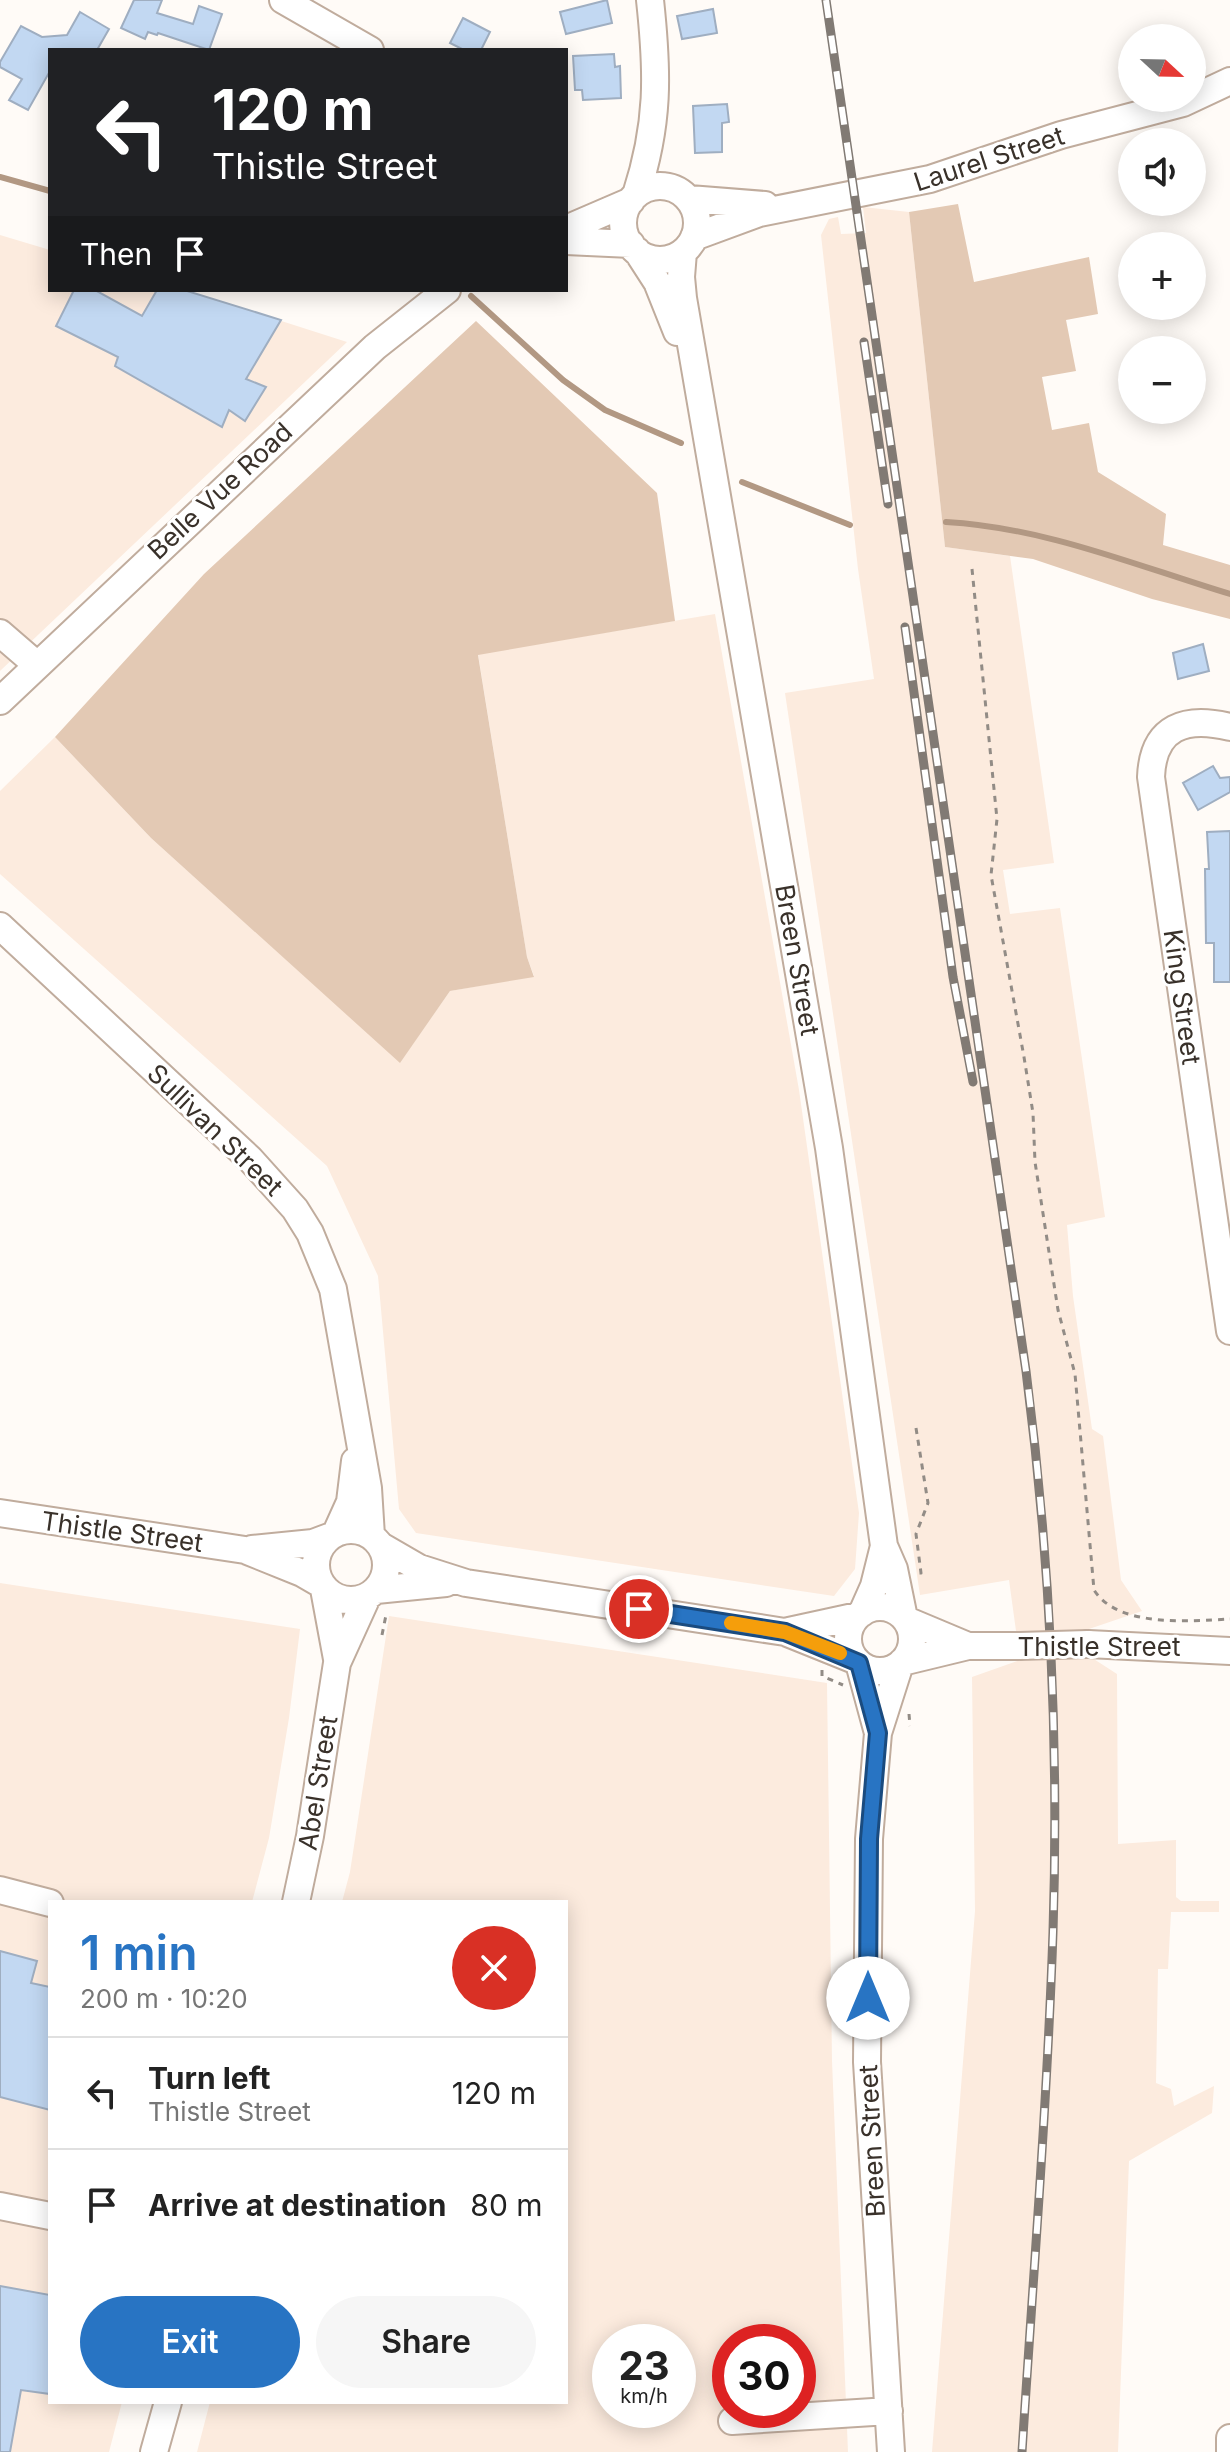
<!DOCTYPE html>
<html lang="en">
<head>
<meta charset="utf-8">
<style>
	:root { --surface:#fff; --page:#f6f6f6; --text:#222; --muted:#767676; --line:#e0e0e0; --accent:#2874c3 }
	body { margin:0; font-family:Inter,sans-serif; background:var(--page); color:var(--text); height:100vh; display:flex; flex-direction:column; font-size:30px; white-space:nowrap }
	* { box-sizing:border-box; margin:0 }
	p { font-size:26px; color:var(--muted) }
	.icon { flex:none; width:44px; height:44px; fill:none; stroke:currentColor; stroke-width:2; stroke-linecap:round; stroke-linejoin:round }
	.map { position:relative; flex:1; overflow:hidden }
	.drawer { position:absolute; left:48px; top:1900px; width:520px; height:504px; display:flex; flex-direction:column; background:var(--surface); border-radius:0px; box-shadow:0 4px 20px #0003 }
	.drawer>* { flex:none }
	.hud { position:absolute; left:48px; top:48px; width:520px; height:244px; border-radius:0px; box-shadow:0 4px 20px #0003; background:#202124; color:#fff; overflow:hidden }
	.needle { width:52px; rotate:112deg }
	.fabs { position:absolute; left:1118px; top:24px; display:grid; gap:16px }
	.fabs a { display:grid; place-items:center; width:88px; height:88px; border-radius:50%; background:var(--surface); box-shadow:0 4px 20px #0003; font-size:40px }
	.speed { position:absolute; left:592px; top:2324px; display:flex; gap:16px; font-size:40px; font-weight:700; text-align:center }
	.speed>* { display:grid; place-content:center; width:104px; height:104px; border-radius:50%; background:var(--surface); box-shadow:0 4px 20px #0003; line-height:1 }
	.speed small { font-size:20px; font-weight:400 }
	.speed .limit { border:12px solid #d22; background:#fff; color:#111 }
	.pin { position:absolute; display:grid; place-items:center; width:68px; height:68px; color:#fff; margin:-34px; border:4px solid #fff; border-radius:50%; box-shadow:0 2px 8px #0007 }
	.me { position:absolute; width:88px; margin:-44px; rotate:0deg; stroke-linejoin:round; filter:drop-shadow(0 0 6px #0008) }
	.turn { display:flex; align-items:center; gap:28px; height:168px; padding:0 32px; font-size:36px }
	.turn .icon { width:104px; height:104px; stroke-width:2.5 }
	.turn b { display:block; font-size:56px; line-height:68px }
	.then { display:flex; align-items:center; height:76px; padding:0 32px; background:#0003; gap:16px; font-size:30px }
	.round { display:grid; place-items:center; flex:none; width:84px; height:84px; border-radius:42px; background:var(--page) }
	.headline { display:flex; align-items:center; justify-content:space-between; height:136px; padding:0 32px }
	h1 { font-size:48px; font-weight:600; line-height:60px; color:var(--accent) }
	.cta { display:flex; gap:16px; margin-top:auto; padding:16px 32px }
	.cta a { flex:1; height:92px; border-radius:48px; background:var(--accent); color:#fff; font-size:32px; font-weight:600; line-height:92px; text-align:center }
	.cta a+a { background:var(--page); color:var(--text) }
	ul { padding:0; list-style:none }
	li { display:flex; align-items:center; gap:24px; height:112px; padding:0 32px; border-top:2px solid var(--line) }
	li div { flex:1 }
	li b { display:block; font-size:30px }
	li em { font-style:normal }
	.map>svg:first-child { display:block }
</style>
</head>
<body>
<div class="map">
<svg width="1230" height="2452" viewBox="0 0 1230 2452">
	<rect width="100%" height="100%" fill="#fffbf7"/>
	<path fill="#fcebde" fill-rule="evenodd" d="M863,207l46,5 36,335 65,9 44,307 -51,7 7,44 50,-6 45,309 -38,8 6,71 19,133 11,7 18,144 21,31 -56,19v24l31,20 1,170 58,-4v57l5,4h38v11h-48l-3,57h-10l-2,114 15,6 3,17 40,-20 -2,27 -83,48 -11,291h-186l43,-541 -3,-234 48,-17 -11,-80 -89,15 -135,-902 89,-14 -16,-110 -37,-334 8,-16 9,-2 3,17 25,-1z
		M0,235l50,15v40h134l163,52 -347,329z
		M715,614l84,476 60,423 -4,56 -21,27 -418,-63 -17,-24 -21,-233 -51,-110 -327,-292v-83l55,-54 96,101 249,224 50,-71 84,-15 -7,-19 -49,-303z
		M0,1583l300,46 -11,89 -20,120 -17,64h-202v500h72l-13,50h-109z
		M389,1616l438,67 5,378 16,391h-651l13,-50h356v-500h-224l8,-30zM610,2342h68v68h-68zM730,2342h68v68h-68z"/>
	<path fill="#e3c9b4" d="M958,204l16,78 115,-25 9,57 -32,6 10,51 -34,6 10,53 37,-7 9,49 68,42 -3,31 67,20v54l-78,-20 -119,-40 -88,-12 -36,-335z
		M476,321l181,172 18,128 -197,34 49,302 7,20 -84,14 -50,72 -249,-225 -96,-101 149,-163z"/>
	<g fill="none" stroke-linecap="round" stroke-linejoin="round">
		<path stroke="#b29883" stroke-width="6" d="M0,177l50,14
			M471,296l92,84 42,30 76,33
			M742,482l108,43
			M946,522c101,6 188,43 284,72"/>
	</g>
	<path fill="#c2d8f2" stroke="#9faec1" stroke-width="2" d="M134,0h28l-5,13 36,11 6,-18 23,8 -13,36 -51,-17 -1,2 -9,-3 -3,7 -24,-11z
		M607,0l5,23 -46,11 -6,-22z
		M713,9l4,24 -35,6 -5,-23z
		M80,12l29,17 -12,21h-47v21l-22,39 -19,-10 13,-21 -22,-12v-5l21,-36 21,11 25,-2z
		M463,18l27,14 -9,18h-17l-14,-7z
		M614,54l1,13 5,-1 1,32 -38,2 -1,-10h-7l-2,-34z
		M727,104l2,18 -7,1v29l-27,1 -2,-47z
		M74,290h21l47,26 15,-26h27l97,30 -35,59 20,8 -21,34 -16,-11 -7,17 -107,-61 3,-9 -62,-31z
		M1203,644l6,27 -31,8 -5,-26z
		M1213,766l7,12 10,-1v15l-32,18 -15,-27z
		M1230,831v151h-16v-39h-8l-1,-74h4l-2,-37z
		M0,1951l37,10 -6,22 19,4v123l-50,-13z
		M0,2286l50,9v99l-29,-4 -11,62h-10z"/>
	<g fill="none" stroke-linecap="round" stroke-linejoin="round">
		<defs>
			<path id="minor" d="M283,0l87,50
				M623 223a37 37 0 1 1 74 0a37 37 0 1 1-74 0Z
				M636,195c23,-71 22,-121 14,-195
				M689,199l76,6
				M566,229l65,-28
				M694,237l65,-24 171,-34 131,-44 122,-32 47,-22
				M566,241l65,3
				M637,251l20,31 20,50
				M683,252l-2,25 2,21 146,850 55,398 10,23 10,49
				M0,633l37,32
				M0,701l375,-354 72,-57
				M1230,727c-44,-11 -77,-1 -79,50l79,554
				M0,926l250,233 45,50 15,24 23,56 35,199 3,48
				M0,1513l245,37 57,23 19,11
				M316 1565a35 35 0 1 1 70 0a35 35 0 1 1-70 0Z
				M336,1533l14,-31 5,-41
				M381,1546l38,22 47,15 319,49 72,29
				M252,1549l61,-6 16,-6
				M324,1589l13,70
				M376,1590l70,-7
				M848 1639a32 32 0 1 1 64 0a32 32 0 1 1-64 0Z
				M862,1613l12,-27 10,-40
				M906,1620l62,26
				M789,1631l69,-15
				M1088,1644l142,7
				M902,1662l66,-16h51
				M859,1663l19,70
				M0,1890l50,13
				M296,1902l14,-66 27,-173 30,-66
				M0,2206l50,10
				M732,2421l157,-10
				M154,2452l14,-50
				M891,2452l-24,-390 2,-223 9,-106 22,-69
				M1230,2452v-14"/>
		</defs>
		<use href="#minor" stroke="#c0ac9d" stroke-width="30"/>
		<path stroke="#928c86" stroke-width="3" stroke-dasharray="6 6" stroke-linecap="butt" d="M972,569l25,250 -6,56 33,182 9,56 2,49 23,148 17,64 19,216c24,38 96,31 136,29
			M916,1428l12,75 -12,31 5,39h-3
			M382,1635l4,-20
			M822,1670v6l21,9
			M909,1714l1,12"/>
		<use href="#minor" stroke="#fff" stroke-width="26"/>
		<defs>
			<path id="rail" d="M826,0l200,1371c24,186 33,374 27,561 -6,174 -20,347 -31,520
				M864,342l24,162
				M905,627l48,350 20,105"/>
		</defs>
		<use href="#rail" stroke="#817a74" stroke-width="9"/>
		<use href="#rail" stroke="#fff" stroke-width="6" stroke-dasharray="18" stroke-linecap="butt"/>
		<defs>
			<path id="minor-bridge" d="M1019,1646l69,-2"/>
		</defs>
		<use href="#minor-bridge" stroke="#c0ac9d" stroke-width="30" stroke-linecap="butt"/>
		<use href="#minor-bridge" stroke="#fff" stroke-width="26"/>
	</g>
	<g fill="none" stroke-linecap="round" stroke-linejoin="round">
		<defs>
			<path id="route" d="M639,1609l146,23 74,31 19,70 -9,106 -1,159"/>
		</defs>
		<use href="#route" stroke="#1a4b7f" stroke-width="20"/>
		<use href="#route" stroke="#2874c3" stroke-width="14"/>
		<path stroke="#f59e0b" stroke-width="14" d="M731,1623l54,9 55,21"/>
	</g>
	<g text-anchor="middle" stroke-width="6" stroke-linejoin="round" paint-order="stroke">
		<g font-size="26" fill="#39312a" stroke="#fff">
			<text transform="translate(989 159) rotate(-18)" y="9">Laurel Street</text>
			<text transform="translate(220 491) rotate(-43)" y="9">Belle Vue Road</text>
			<text transform="translate(797 960) rotate(80)" y="9">Breen Street</text>
			<text transform="translate(1182 997) rotate(82)" y="9">King Street</text>
			<text transform="translate(215 1130) rotate(44)" y="9">Sullivan Street</text>
			<text transform="translate(122 1532) rotate(8)" y="9">Thistle Street</text>
			<text x="1099" y="1656">Thistle Street</text>
			<text transform="translate(318 1783) rotate(-81)" y="9">Abel Street</text>
			<text transform="translate(872 2141) rotate(-93)" y="9">Breen Street</text>
		</g>
	</g>
</svg>
<div class="fabs">
<a><svg class="needle" viewBox="-14 -14 28 28"><path d="M0-13l5 13h-10z" fill="#e53935"/><path d="M0 13l5-13h-10z" fill="#767676"/></svg></a>
<a><svg class="icon" aria-label="sound" viewBox="0 0 24 24"><path d="M4 9h4l5-4v14l-5-4H4zM17 9q2 3 0 6"/></svg></a>
<a>+</a>
<a>−</a>
</div>
<div class="speed"><div>23<small>km/h</small></div><div class="limit">30</div></div>
<div class="pin" style="left:639px;top:1609px;background:#d93025"><svg class="icon" aria-label="arrive" viewBox="0 0 24 24"><path d="M6 21V4h12l-3 4 3 4H6"/></svg></div>
<svg class="me" style="left:868px;top:1998px" viewBox="-20 -20 40 40"><circle r="19" fill="#fff"/><path d="M0-13L10 11 0 6-10 11z" fill="#2874c3"/></svg>
<div class="hud">
<div class="turn"><svg class="icon" aria-label="left" viewBox="0 0 24 24"><path d="M17 20v-9H6M10 6l-5 5 5 5"/></svg><div><b>120 m</b>Thistle Street</div></div>
<div class="then">Then<svg class="icon" aria-label="arrive" viewBox="0 0 24 24"><path d="M6 21V4h12l-3 4 3 4H6"/></svg></div>
</div>
<section class="drawer">
<div class="headline"><div><h1>1 min</h1><p>200 m · 10:20</p></div><a class="round" style="background:#d93025;color:#fff"><svg class="icon" aria-label="close" viewBox="0 0 24 24"><path d="M6 6l12 12M18 6L6 18"/></svg></a></div>
<ul>
<li><svg class="icon" aria-label="left" viewBox="0 0 24 24"><path d="M17 20v-9H6M10 6l-5 5 5 5"/></svg><div><b>Turn left</b><p>Thistle Street</p></div><em>120 m</em></li>
<li><svg class="icon" aria-label="arrive" viewBox="0 0 24 24"><path d="M6 21V4h12l-3 4 3 4H6"/></svg><div><b>Arrive at destination</b></div><em>80 m</em></li>
</ul>
<div class="cta"><a>Exit</a><a>Share</a></div>
</section>
</div>
</body>
</html>
